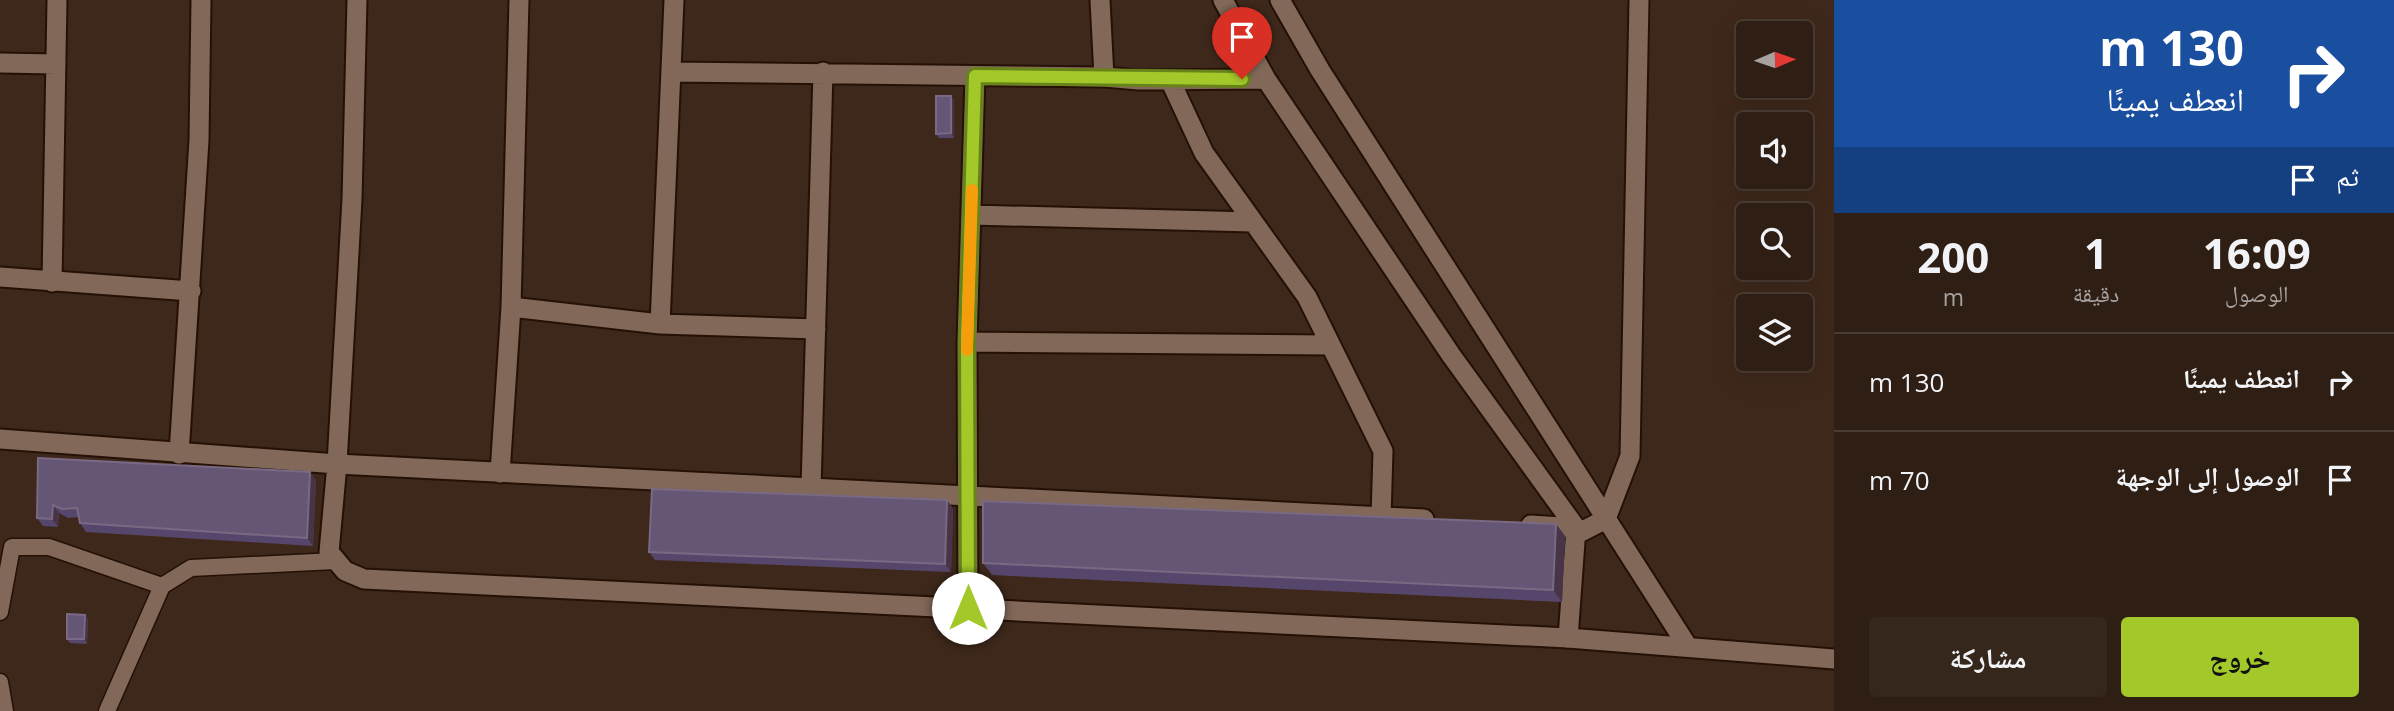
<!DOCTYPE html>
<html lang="ar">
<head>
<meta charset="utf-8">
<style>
	:root { --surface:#2e1e14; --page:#36271d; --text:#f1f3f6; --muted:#a7a2a0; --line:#493c34; --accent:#a2c929 }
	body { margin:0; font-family:"Open Sans","Noto Naskh Arabic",sans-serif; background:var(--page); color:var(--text); direction:rtl; height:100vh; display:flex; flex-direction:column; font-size:26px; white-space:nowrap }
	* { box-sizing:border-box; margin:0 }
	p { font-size:23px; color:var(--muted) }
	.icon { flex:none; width:38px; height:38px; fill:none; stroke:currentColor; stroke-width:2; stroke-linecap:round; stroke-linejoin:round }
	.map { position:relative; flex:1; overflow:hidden; direction:ltr }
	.drawer { display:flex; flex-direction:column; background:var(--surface); width:560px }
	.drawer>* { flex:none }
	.hud { background:#1a4fa0; color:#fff; overflow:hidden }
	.needle { width:46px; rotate:88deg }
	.tools { position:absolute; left:1736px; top:21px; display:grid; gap:14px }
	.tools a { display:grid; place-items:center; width:77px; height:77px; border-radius:7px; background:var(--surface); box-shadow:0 7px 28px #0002,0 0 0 2px var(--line); font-size:35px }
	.pin { position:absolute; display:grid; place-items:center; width:60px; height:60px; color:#fff; margin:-72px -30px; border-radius:50% 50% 50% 0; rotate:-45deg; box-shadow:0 0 7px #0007 }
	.pin .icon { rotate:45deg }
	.me { position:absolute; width:77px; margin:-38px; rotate:0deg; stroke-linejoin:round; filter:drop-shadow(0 0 5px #0008) }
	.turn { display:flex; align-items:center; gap:24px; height:147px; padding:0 35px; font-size:32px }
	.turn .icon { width:91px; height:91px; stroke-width:2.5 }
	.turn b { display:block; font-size:49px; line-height:60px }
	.then { display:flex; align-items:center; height:66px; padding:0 35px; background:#0003; gap:14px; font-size:26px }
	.eta { display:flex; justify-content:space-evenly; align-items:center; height:119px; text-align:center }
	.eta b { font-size:42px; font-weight:700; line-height:49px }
	.button { display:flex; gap:14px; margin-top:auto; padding:14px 35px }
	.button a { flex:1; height:80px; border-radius:7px; background:var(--accent); color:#111; font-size:28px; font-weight:700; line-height:80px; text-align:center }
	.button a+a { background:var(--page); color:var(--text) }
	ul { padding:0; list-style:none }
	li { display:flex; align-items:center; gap:21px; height:98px; padding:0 35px; border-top:2px solid var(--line) }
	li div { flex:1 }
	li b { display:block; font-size:26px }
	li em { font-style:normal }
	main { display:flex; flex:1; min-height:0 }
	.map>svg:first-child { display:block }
</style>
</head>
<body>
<main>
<section class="drawer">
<div class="hud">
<div class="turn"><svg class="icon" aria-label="right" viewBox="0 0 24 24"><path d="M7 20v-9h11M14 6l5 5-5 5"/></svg><div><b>130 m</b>انعطف يمينًا</div></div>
<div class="then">ثم<svg class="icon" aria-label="arrive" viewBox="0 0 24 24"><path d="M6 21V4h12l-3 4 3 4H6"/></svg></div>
</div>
<div class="eta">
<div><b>16:09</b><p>الوصول</p></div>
<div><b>1</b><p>دقيقة</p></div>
<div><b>200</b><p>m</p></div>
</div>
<ul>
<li><svg class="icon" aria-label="right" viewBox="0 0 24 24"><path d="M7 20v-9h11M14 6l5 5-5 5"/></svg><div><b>انعطف يمينًا</b></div><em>130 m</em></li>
<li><svg class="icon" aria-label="arrive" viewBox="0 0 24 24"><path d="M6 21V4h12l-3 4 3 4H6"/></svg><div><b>الوصول إلى الوجهة</b></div><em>70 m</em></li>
</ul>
<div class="button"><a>خروج</a><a>مشاركة</a></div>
</section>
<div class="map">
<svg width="1834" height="711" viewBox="0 0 1834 711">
	<rect width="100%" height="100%" fill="#3e281b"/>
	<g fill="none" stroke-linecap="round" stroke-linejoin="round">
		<defs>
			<path id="service" d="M0,612l12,-65h37l113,39
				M0,682l5,29
				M107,711l55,-125 29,-18 144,-7"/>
			<path id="minor" d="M357,0l-5,199 -15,265 1087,55
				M1100,0l4,77
				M1223,0l43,79 185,276 125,173 -8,110
				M1280,0l40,70 368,577
				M0,63l56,1
				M671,72l433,5 35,3 127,-1
				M1170,80l34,73 103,144 76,154 -2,66
				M971,215l282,7
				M0,277l191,14
				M52,282l5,-282
				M511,307l149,17 156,5
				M660,324l14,-324
				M967,342l363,3
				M179,454l20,-314 2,-140
				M500,473l11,-166 8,-307
				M811,488l12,-416
				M1531,525l45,3
				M1575,535l31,-16 24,-63 9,-456
				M968,608l-1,-266 8,-266"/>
			<path id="tertiary" d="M0,439l337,25 -8,88 16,19 19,8 1204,59 266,21"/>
		</defs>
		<use href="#service" stroke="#241005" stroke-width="19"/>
		<use href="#minor" stroke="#241005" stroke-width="23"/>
		<use href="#tertiary" stroke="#241005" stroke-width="23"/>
		<use href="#service" stroke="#816859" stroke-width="16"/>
		<use href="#minor" stroke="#816859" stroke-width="19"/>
		<use href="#tertiary" stroke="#816859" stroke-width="19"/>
	</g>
	<path fill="#57466b" d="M954,100v38h-15l-3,-4z
		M38,458l278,22 -3,66 -227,-14 -6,-9 -1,-6 -11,1 -9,-5 -1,14 -15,-1 -6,-8z
		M947,500l6,9 -2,63 -296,-12 -6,-8z
		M1556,524l9,12 -3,66 -570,-27 -9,-12z
		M85,615l3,4 -1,25 -17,-1 -3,-4z"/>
	<path fill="#473447" d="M951,96l3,4v38l-3,-5z
		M310,472l6,8 -3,66 -6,-8z
		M947,500l6,9 -2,63 -6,-8z
		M53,505l6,8 -1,14 -6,-8z
		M1556,524l9,12 -3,66 -9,-12z
		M85,615l3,4 -1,25 -3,-5z"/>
	<path fill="#665675" stroke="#796983" stroke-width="2" d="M936,96h15v37l-15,1z
		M38,458l272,14 -3,66 -227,-15 -3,-15 -15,1 -9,-4 -1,14 -15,-1z
		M652,489l295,11 -2,64 -296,-12z
		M983,501l573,23 -3,66 -570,-27z
		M67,614l18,1 -1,24h-17z"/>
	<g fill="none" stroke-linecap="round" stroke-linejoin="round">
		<defs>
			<path id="route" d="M968,608l-1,-266 8,-266 267,3"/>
		</defs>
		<use href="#route" stroke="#69831b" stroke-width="18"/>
		<use href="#route" stroke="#a2c929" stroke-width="12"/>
		<path stroke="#f59e0b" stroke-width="12" d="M967,350l5,-160"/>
	</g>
</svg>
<div class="tools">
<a><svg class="needle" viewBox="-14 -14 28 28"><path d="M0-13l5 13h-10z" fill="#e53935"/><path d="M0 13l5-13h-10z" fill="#a7a2a0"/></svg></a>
<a><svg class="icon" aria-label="sound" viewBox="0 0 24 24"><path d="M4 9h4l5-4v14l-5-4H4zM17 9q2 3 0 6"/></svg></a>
<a><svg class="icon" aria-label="search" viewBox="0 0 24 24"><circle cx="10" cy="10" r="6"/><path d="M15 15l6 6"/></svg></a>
<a><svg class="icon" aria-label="layers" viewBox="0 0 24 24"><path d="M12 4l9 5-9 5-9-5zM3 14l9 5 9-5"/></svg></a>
</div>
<div class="pin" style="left:1242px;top:79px;background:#d93025"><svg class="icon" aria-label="arrive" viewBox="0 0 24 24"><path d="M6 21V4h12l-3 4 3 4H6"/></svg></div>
<svg class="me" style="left:968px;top:608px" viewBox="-20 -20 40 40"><circle r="19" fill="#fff"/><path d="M0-13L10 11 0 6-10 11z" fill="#a2c929"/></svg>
</div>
</main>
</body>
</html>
